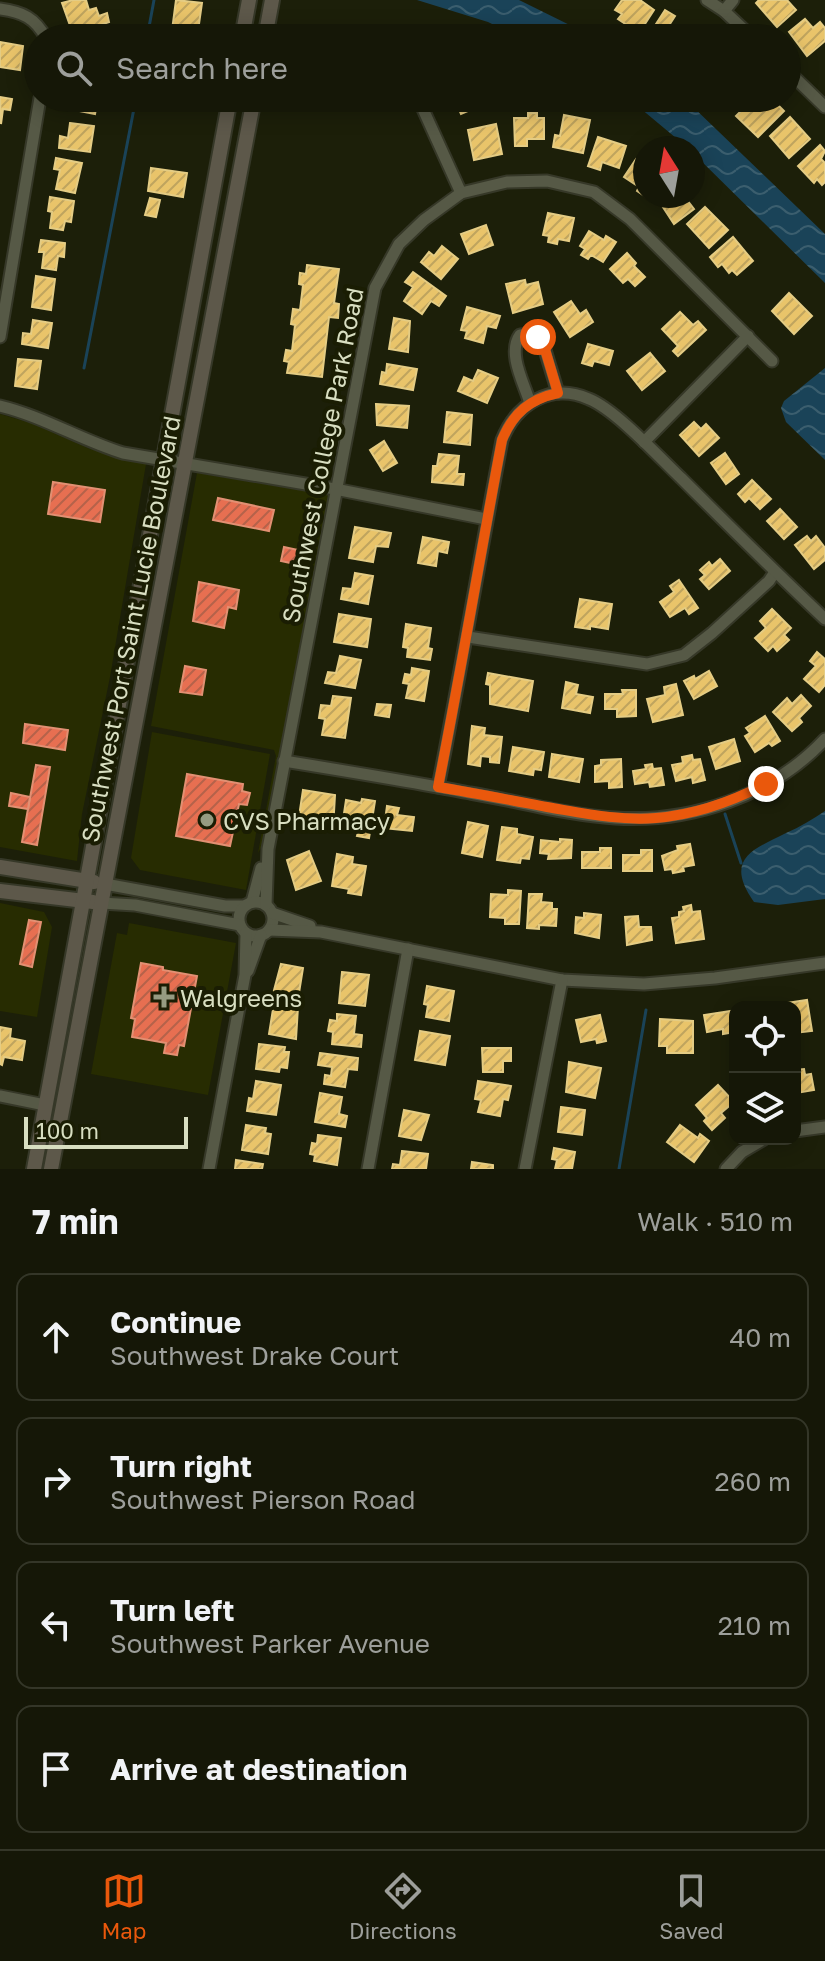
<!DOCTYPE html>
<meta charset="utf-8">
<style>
:root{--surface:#151707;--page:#222415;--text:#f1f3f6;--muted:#9d9f9b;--line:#343628;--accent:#ea580c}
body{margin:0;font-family:"Golos Text",sans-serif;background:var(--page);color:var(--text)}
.controls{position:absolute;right:24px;bottom:24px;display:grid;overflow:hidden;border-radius:16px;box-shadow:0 4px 20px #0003}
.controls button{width:72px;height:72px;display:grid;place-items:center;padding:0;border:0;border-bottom:2px solid var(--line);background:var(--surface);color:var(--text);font:40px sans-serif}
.compass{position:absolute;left:633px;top:136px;width:72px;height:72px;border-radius:50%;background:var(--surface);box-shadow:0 4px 20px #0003;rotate:349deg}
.scale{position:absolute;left:24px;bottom:20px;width:164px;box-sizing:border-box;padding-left:8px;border:4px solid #d8dec1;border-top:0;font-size:22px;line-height:28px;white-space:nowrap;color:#d8dec1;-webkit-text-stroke:6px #1a1d03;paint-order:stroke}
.stop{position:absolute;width:24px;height:24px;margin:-18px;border:6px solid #ea580c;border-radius:50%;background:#fff}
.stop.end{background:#ea580c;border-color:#fff;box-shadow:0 2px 8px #0008}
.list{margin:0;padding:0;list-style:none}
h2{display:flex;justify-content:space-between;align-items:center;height:104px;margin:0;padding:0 32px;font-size:34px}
h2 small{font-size:26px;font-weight:400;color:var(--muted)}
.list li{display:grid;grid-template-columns:52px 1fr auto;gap:24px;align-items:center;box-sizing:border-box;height:128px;margin:0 16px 16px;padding:0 16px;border:2px solid var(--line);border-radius:16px}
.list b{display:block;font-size:30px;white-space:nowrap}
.list p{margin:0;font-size:26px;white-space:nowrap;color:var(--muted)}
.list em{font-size:26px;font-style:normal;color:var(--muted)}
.icon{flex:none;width:44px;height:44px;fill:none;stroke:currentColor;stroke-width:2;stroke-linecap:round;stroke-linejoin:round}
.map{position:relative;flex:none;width:825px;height:1169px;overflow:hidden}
.search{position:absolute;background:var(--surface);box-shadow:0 4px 20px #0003;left:24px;right:24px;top:24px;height:88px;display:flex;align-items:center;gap:20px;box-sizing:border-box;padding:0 28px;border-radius:44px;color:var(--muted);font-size:30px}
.sheet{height:680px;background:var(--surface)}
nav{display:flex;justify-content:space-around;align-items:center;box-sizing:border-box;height:112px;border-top:2px solid var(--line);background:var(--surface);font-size:22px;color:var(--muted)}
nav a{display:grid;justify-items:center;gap:4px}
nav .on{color:var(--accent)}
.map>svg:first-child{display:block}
.built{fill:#272c01}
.water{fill:url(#water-waves)}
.homes{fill:url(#homes-hatch);stroke:#e4cc84;stroke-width:2}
.shops{fill:url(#shops-hatch);stroke:#e29073;stroke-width:2}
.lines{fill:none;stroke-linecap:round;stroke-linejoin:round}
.stream{stroke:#1a4358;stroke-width:3}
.minor-casing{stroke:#363828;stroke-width:15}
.major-casing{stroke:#363828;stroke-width:18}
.minor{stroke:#565946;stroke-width:11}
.major{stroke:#5d584a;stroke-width:14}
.route{stroke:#ea580c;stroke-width:10}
.poi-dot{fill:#969b81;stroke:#1a1d03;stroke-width:3}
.labels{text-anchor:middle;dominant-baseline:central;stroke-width:8;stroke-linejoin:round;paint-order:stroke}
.street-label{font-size:24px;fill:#d8dec1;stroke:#1a1d03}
.poi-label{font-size:24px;fill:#d8dec1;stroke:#1a1d03;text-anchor:start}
</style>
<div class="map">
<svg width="825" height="1169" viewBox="0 0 825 1169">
<defs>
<pattern id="water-waves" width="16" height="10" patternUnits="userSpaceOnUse" patternTransform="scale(2)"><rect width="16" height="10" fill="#1a4358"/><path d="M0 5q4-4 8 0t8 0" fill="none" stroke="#3b5e6e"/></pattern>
<pattern id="homes-hatch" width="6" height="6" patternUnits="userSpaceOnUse" patternTransform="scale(2)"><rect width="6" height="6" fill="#e9c46a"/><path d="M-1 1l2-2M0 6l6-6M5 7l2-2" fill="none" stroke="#bfa45e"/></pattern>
<pattern id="shops-hatch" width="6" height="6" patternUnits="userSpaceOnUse" patternTransform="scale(2)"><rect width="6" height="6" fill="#e76f51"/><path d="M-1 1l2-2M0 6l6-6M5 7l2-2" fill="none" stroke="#b5624a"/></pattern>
</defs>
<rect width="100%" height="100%" fill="#1c1f09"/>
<!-- built -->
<g class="built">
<path d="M0,414L31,423L90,449L146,464L110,677L82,814L77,861L0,847Z"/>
<path d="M197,473L329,495L263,844L258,853L276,756L274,750L151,726Z"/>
<path d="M152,732L270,754L246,890L140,870L131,858Z"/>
<path d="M0,903L44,912L52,927L37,1017L0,1011Z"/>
<path d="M129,923L236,943L208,1095L91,1074L117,933L127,935Z"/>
</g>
<!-- water -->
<g class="water">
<path d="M417,0H519L596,38H521L488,22Z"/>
<path d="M628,98H681L691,105L825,234V283L693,153V148H688Z"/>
<path d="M825,368V460L786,422L781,408L784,401Z"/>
<path d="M825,811V899L778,905L754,902C724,859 752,850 786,833C800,827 813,819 825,811Z"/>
</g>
<!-- homes -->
<g class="homes">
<path d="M73,0H86L89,10L96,8L99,16L107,13L109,22L73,34L62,3Z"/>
<path d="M176,0L202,3L197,38H171Z"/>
<path d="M622,0H640L654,10L639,33L618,19L622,14L615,10Z"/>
<path d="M759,0H787L796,10L777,27L756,3Z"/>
<path d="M665,10L675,16L668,27L683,37L647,38Z"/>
<path d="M805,19L813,28L820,22L825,28V41L807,56L789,32Z"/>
<path d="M398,30L401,38H378V37Z"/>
<path d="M0,42L23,46L20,70L0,67Z"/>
<path d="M0,97L12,99L10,110L3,109L1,124Z"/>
<path d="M71,98H98L95,114L69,109Z"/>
<path d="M454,98H471L475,108L461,114Z"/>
<path d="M754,98H759L767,106L773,100L784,111L758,137L736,116Z"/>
<path d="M528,113H537V118H544V139H527V146H515L514,118H528Z"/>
<path d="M564,115L590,120L583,153L553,147L555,135L560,136Z"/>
<path d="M790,117L810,139L789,158L770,136Z"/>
<path d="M70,123L94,126L90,152L59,148L60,136L68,138Z"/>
<path d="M496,124L502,154L474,160L468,130Z"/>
<path d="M598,137L626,146L619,168L602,162L600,170L588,166Z"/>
<path d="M820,145L825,151L821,159L825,163V182L822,185L817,179L814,183L798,166Z"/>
<path d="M56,158L82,163L75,193L56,189L60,170L54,169Z"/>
<path d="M636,159L645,164L646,197L637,191L639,187L624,177Z"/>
<path d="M151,168L187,173L183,197L148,191Z"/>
<path d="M660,196H684L694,209L674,224L657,198Z"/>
<path d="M50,197L74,201L71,222L65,221L63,230L50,228L52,212L48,211Z"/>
<path d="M150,198L160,200L156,217L145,215Z"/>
<path d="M705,207L728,230L709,248L687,224Z"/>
<path d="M548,213L574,218L569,241L558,239L557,244L548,242L549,236L543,235Z"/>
<path d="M486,225L493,245L469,254L461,234Z"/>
<path d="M589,231L604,240L606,236L616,242L603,262L591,255L588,259L581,255L585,249L580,246Z"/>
<path d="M733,237L753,261L737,275L732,270L729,273L722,264L718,267L710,257Z"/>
<path d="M41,240L65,243L64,257L58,256L56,270L42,268L44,252H39Z"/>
<path d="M442,246L458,259L441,279L421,262L429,252L434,256Z"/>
<path d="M627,253L636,263L634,266L645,277L635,286L628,279L623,283L610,269Z"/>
<path d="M307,265L339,269L334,303L339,304L338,318L329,317L322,377L287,373L289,362L284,361L286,350L292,351L295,325L291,324L293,309L300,310L303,285L299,284L300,273L306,274Z"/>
<path d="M413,272L446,296L439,306L431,301L422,314L404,301L413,287L405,282Z"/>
<path d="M36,276L55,279L51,310L32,307Z"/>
<path d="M525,280L526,285L538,282L543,304L513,313L506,284Z"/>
<path d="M789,293L812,316L794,334L772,311Z"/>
<path d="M571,301L580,314L586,310L593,322L570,337L554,312Z"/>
<path d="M467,307L500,316L496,328L487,326L483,343L465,338L467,331L461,330Z"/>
<path d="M680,312L693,325L698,321L706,330L678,356L673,351L678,346L662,329Z"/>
<path d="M394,318L410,321L408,352L389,349Z"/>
<path d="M33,320L52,323L48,348L22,344L23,333L31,334Z"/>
<path d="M588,344L613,351L609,365L594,361L592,366L582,363Z"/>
<path d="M650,353L665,371L642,390L627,371Z"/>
<path d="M18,359L41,361L37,389L15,386Z"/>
<path d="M387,364L417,369L413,390L380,384L382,372L386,373Z"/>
<path d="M478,370L498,378L487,403L458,391L464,377L473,381Z"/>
<path d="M376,404L409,406L407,428L377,425Z"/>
<path d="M447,412L472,415L470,445L444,442Z"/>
<path d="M694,422L701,429L706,424L719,438L699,456L680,435Z"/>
<path d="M384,441L397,463L383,471L370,450Z"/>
<path d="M725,453L739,474L726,484L711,463Z"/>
<path d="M439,454L459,456L457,474H464L463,485L432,482L433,466H437Z"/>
<path d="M752,480L771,499L760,509L749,498L745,502L738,494Z"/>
<path d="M780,509L797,527L784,539L767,521Z"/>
<path d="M355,527L391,533L388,547L376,546L373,562L349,558Z"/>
<path d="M807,536L811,541L816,536L825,548V560L814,569L795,545Z"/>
<path d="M423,537L449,542L447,553L438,551L436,566L418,563Z"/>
<path d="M720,559L730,571L709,589L700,579L705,575L700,570L709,562L712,566Z"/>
<path d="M355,573L373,576L368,604L341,599L343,588L352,589Z"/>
<path d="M679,580L698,608L689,614L685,608L670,617L660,602L674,592L670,586Z"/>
<path d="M580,599L612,604L608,629L590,626V629L575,627Z"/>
<path d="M772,609L791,628L784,635L789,640L777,651L773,646L768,651L755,638L766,628L760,621Z"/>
<path d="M339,614L371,619L367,647L334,642Z"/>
<path d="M406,624L431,628L428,648L432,649L430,660L407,657L408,648L403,647Z"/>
<path d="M817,652L825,659V685L819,692L804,679L816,666L810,661Z"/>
<path d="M340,656L361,660L355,688L325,683L328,672L336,673Z"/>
<path d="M412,668L429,671L424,701L406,698L409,684L403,683L405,674L411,675Z"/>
<path d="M709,671L717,686L694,699L684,681L694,676L695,679Z"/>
<path d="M488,673L533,681L528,711L490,704V685L486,684Z"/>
<path d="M566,682L578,685L576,694L593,697L590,713L562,708Z"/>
<path d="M676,684L683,715L653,722L647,699L665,695L664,687Z"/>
<path d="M622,690H636V716L617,717V709H605V694H623Z"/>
<path d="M801,695L811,706L799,718L802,722L792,731L773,712L787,698L792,704Z"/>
<path d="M333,696L351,698L345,738L322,735L325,719L319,718L321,705L331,706Z"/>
<path d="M377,704L391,705L389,717L375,715Z"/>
<path d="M765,716L780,741L772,746L769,743L755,752L745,736L750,733L746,728Z"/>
<path d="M472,726L485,728L484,735L502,737L499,763L490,762V757L481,756L480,766L468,764Z"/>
<path d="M734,739L740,761L716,769L709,747Z"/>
<path d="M513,747L544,752L541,770L534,769L533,775L509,771Z"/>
<path d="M552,754L583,759L579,782L549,777Z"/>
<path d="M692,755L693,760L700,759L705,780L693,783L692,777L676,781L672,765L683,763L682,757Z"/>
<path d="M621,759L622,787L609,788V781L595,782V766L601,765V760Z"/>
<path d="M652,764L653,769L661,768L664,785L650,787L649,782L635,784L633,771L646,769L645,765Z"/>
<path d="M303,790L335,795L333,829L325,828V823L309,821V825L298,823Z"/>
<path d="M362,799L375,801L369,838L357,836L359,829L342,827L346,800L361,803Z"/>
<path d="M387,806L399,808L397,815L414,817L412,831L384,828Z"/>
<path d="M468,822L488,826L482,857L462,853Z"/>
<path d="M502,827L517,829V834L533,837L529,859L521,858L520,863L497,860Z"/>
<path d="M560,839L572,840L571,858L548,859L549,854L540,853L541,840L560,842Z"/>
<path d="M690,844L694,865L683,867L684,871L673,873L672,869L665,870L662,856L678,850L677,846Z"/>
<path d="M600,848H611V868H582V852H600Z"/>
<path d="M641,850H652V871H623V855H641Z"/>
<path d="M309,851L321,881L296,890L287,860Z"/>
<path d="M337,854L353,857L352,864L366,866L361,895L348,893L349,889L332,886Z"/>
<path d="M508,890L521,891L519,924H505V918L490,917L491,894L508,895Z"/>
<path d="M529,894H542L541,902L552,903V909H557L556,926L539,925V929L527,928Z"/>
<path d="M691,905L692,912L700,911L704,939L676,943L672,918L679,917V912L684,911L683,907Z"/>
<path d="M584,913L601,915L599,938L575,933L576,917L584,918Z"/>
<path d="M638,916L639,927H651L652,940L627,945L625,917Z"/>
<path d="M281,964L303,968L298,999L273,994Z"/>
<path d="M342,972L369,975L365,1006L339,1003Z"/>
<path d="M427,986L454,991L449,1021L426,1017L428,1005L424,1004Z"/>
<path d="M807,1000L812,1031L795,1033V1007H786V1003Z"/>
<path d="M274,1003L298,1007L296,1039L269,1034Z"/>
<path d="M731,1011L735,1032L723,1034V1029L707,1032L704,1015Z"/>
<path d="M337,1014L356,1016L354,1034L362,1035L361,1047L332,1044L333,1032L328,1031L330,1020L337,1021Z"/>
<path d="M600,1015L606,1041L597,1043L596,1039L581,1042L576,1020Z"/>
<path d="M660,1019L693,1021V1053H667V1046H659Z"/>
<path d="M0,1027L11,1029L10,1038L25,1041L22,1060L4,1057L2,1065L0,1064Z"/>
<path d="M420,1031L450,1036L445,1065L415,1060Z"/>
<path d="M259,1044L285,1047L284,1052H289L287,1068L280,1067L279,1072L256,1069Z"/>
<path d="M482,1048H511V1061H503V1072H483Z"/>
<path d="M320,1053L358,1058L357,1070L348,1069L345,1087L324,1084L325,1075L331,1076L332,1067L318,1065Z"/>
<path d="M569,1062L601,1068L595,1098L566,1092Z"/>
<path d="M804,1069L805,1075L811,1074L814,1090L796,1093L795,1098V1070Z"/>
<path d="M256,1081L281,1085L276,1115L247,1111L249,1098L253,1099Z"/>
<path d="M478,1081L511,1086L508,1100L503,1099L500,1116L478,1112L481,1100L475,1099Z"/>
<path d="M718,1085L734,1102L721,1113L725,1118L712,1130L704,1121L707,1118L696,1105Z"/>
<path d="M320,1093L342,1097L339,1114L347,1116L345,1127L315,1122Z"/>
<path d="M561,1107L585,1110L582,1135L558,1132Z"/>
<path d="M404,1110L429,1115L421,1140L399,1136Z"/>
<path d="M246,1125L266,1128L265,1133L271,1134L268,1154L242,1150Z"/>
<path d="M680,1125L698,1138L700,1134L709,1141L694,1162L667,1142Z"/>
<path d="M318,1135L341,1138L337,1165L314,1161L315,1155L310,1154L312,1143L317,1144Z"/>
<path d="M554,1148L575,1152L572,1169H555L557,1160L552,1159Z"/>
<path d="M402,1151L428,1154L426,1169H392L393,1164L400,1165Z"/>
<path d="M236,1160L263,1164L262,1169H235Z"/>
<path d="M472,1162L493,1165V1169H471Z"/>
</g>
<!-- shops -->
<g class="shops">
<path d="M53,482L105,490L100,522L48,514Z"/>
<path d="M218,498L274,510L269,531L213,520Z"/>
<path d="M284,547L298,550L295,564L281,561Z"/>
<path d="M199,582L239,590L236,609L228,607L224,628L193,621Z"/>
<path d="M185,666L206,670L202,695L180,692Z"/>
<path d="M25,724L68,730L65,750L23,743Z"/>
<path d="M36,765L50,767L37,845L22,842Z"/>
<path d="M187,774L243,784L242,791L250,793L247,805L239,804L230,846L176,836Z"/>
<path d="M11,793L30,797L28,809L9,806Z"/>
<path d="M29,920L41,922L32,967L20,964Z"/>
<path d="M141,963L163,967V970L197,976L184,1046L179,1045L177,1055L164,1053L166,1043L132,1037L135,1019L131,1018Z"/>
</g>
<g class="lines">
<!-- stream -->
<g class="stream">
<path d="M147,38L154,0"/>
<path d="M84,368L136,98"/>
<path d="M725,814L741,863"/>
<path d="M619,1169L646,1010"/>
</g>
<!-- minor casing -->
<g class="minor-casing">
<g id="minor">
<path d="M707,0L724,11L753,38"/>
<path d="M0,9C23,12 35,18 46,38"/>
<path d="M724,11L733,0"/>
<path d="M787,70L825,107"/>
<path d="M418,98L461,193"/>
<path d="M0,337L40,98"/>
<path d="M530,403C524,383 507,353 520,335L534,334L542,340L558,393"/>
<path d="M0,406C42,416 81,440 123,453L335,489L486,519"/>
<path d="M644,442L748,336"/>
<path d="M468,637L647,664L684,655L712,633L769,581L775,572"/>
<path d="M284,761C346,771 408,781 470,793C518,801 567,815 615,818C691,823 772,796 825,739"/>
<path d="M438,787C461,671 480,556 502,440C516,404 551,382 589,399C616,410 659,457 681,478C729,526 776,573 825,619"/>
<path d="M105,884L225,906H244"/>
<path d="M252,902L261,868"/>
<circle cx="256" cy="919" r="17"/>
<path d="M101,903L135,905L240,925"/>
<path d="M266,905L268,849L375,288L399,244L424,220L461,193L507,182L547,181L594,192L630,219L772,361"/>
<path d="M272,913L310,926"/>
<path d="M269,930L321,932L562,980L644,984L715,978L825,963"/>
<path d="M248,971L261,935"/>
<path d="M0,1096L45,1105"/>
<path d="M795,1131L825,1127"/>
<path d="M209,1169L245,975L246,933"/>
<path d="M368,1169L408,949"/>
<path d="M525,1169L562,980"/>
<path d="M726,1169L742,1152L764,1139"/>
</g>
</g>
<!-- major casing -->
<g class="major-casing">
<g id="major">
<path d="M242,38L249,0"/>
<path d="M265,38L272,0"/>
<path d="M0,867L94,882"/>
<path d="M0,891L93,902"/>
<path d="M34,1169L230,98"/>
<path d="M51,1169L254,98"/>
</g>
</g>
<!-- minor -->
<use href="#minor" class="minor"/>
<!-- major -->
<use href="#major" class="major"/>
</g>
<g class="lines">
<!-- route -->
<path class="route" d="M538,337L544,346L558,393C530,399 513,413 502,440C480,556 461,671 438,787C474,793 510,800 547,807C583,813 619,821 656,818C695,815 731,802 766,784"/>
</g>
<!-- markers -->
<g class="poi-dot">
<circle cx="207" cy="820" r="8"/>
<path d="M160 985h8v8h8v8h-8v8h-8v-8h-8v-8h8z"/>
</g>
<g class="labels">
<!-- street labels -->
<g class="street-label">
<text transform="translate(322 455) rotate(-79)">Southwest College Park Road</text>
<text transform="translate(130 629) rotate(-79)">Southwest Port Saint Lucie Boulevard</text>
</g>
<!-- poi labels -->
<g class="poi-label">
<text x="223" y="820">CVS Pharmacy</text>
<text x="180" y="997">Walgreens</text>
</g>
</g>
</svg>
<div class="controls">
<button><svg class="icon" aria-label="locate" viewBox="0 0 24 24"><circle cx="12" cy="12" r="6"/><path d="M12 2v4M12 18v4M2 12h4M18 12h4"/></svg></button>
<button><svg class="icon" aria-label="layers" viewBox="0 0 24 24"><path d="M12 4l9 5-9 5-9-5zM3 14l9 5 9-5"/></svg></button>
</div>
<svg class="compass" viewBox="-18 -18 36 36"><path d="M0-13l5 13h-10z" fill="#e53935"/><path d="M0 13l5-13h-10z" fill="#9d9f9b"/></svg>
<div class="scale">100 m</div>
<div class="stop" style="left:538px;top:337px"></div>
<div class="stop end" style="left:766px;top:784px"></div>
<div class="search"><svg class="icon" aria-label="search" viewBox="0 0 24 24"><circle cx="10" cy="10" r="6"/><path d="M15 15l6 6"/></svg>Search here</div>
</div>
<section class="sheet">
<h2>7 min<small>Walk · 510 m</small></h2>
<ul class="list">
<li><svg class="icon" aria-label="ahead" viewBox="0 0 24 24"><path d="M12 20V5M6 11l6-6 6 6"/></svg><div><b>Continue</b><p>Southwest Drake Court</p></div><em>40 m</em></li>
<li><svg class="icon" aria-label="right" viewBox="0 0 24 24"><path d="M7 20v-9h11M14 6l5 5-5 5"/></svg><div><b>Turn right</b><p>Southwest Pierson Road</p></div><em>260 m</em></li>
<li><svg class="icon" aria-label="left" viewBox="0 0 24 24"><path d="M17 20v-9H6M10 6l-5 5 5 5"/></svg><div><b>Turn left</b><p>Southwest Parker Avenue</p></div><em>210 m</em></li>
<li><svg class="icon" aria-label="arrive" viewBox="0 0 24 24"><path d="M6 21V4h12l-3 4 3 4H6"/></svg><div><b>Arrive at destination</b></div></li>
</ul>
</section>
<nav>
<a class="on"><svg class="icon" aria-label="map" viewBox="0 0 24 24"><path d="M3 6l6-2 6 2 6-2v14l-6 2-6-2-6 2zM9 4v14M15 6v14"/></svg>Map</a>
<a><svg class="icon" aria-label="directions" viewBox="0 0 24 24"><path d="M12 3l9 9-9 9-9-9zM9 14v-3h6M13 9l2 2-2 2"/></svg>Directions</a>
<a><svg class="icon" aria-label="saved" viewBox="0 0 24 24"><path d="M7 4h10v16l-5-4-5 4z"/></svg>Saved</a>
</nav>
